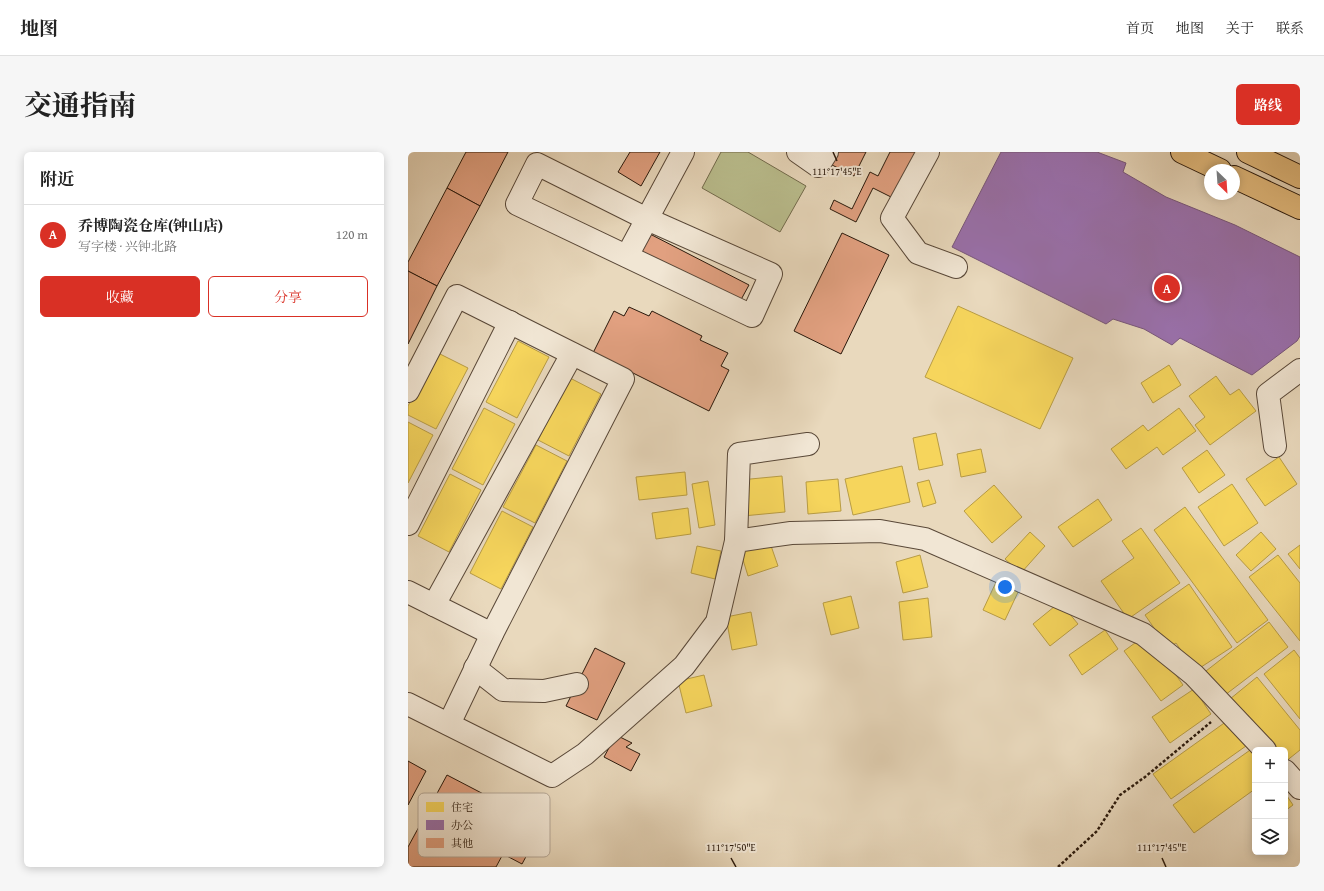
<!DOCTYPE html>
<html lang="zh">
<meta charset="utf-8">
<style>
:root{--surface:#fff;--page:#f6f6f6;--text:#222;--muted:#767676;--line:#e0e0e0;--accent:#d93025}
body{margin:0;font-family:"Gentium Book Plus","Noto Serif SC",serif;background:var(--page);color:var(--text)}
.controls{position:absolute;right:12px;bottom:12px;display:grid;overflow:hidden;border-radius:6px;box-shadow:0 2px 10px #0003}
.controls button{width:36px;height:36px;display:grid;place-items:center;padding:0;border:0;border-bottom:1px solid var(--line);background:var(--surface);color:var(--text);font:20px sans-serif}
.compass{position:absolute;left:796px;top:12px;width:36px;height:36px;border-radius:50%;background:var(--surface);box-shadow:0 2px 10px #0003;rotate:155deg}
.you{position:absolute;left:597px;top:435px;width:14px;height:14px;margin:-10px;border:3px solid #fff;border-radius:50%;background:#1a73e8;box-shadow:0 0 0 6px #1a73e833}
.badge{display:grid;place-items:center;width:26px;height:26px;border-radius:50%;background:var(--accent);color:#fff;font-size:13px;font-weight:700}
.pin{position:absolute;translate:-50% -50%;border:2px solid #fff;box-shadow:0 1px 4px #0006}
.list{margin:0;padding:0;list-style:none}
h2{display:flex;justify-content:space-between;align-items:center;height:52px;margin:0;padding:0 16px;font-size:17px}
h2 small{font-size:13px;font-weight:400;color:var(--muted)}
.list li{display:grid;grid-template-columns:26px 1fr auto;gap:12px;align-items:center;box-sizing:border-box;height:60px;padding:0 16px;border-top:1px solid var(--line)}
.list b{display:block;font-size:15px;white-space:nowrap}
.list p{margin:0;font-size:13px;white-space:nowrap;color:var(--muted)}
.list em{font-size:13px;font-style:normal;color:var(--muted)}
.actions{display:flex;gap:8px;padding:12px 16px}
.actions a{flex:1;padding:9px 0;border:1px solid var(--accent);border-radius:6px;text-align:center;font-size:14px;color:var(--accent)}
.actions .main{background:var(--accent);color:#fff}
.icon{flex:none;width:22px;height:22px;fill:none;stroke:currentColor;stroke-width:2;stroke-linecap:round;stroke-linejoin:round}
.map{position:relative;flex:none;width:892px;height:715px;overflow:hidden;border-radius:6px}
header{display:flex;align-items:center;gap:24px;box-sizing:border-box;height:56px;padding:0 20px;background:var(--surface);border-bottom:1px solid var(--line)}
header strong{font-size:19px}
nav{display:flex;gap:22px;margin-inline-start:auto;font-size:14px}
.intro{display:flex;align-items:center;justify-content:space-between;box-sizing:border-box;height:96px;padding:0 24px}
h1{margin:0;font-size:28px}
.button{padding:10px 18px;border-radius:6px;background:var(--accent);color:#fff;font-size:14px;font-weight:700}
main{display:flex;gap:24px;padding:0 24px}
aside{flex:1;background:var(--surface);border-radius:6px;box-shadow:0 2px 10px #0003}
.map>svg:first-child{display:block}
.green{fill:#babe8e;stroke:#726b4c}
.homes{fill:#f6d55c;stroke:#b89c44}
.offices{fill:#9970ab;stroke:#77567b}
.building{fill:#e1a080;stroke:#29180b}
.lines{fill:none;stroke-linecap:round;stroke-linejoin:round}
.minor-casing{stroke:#594838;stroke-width:24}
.major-casing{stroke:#29180b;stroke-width:24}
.path{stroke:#29180b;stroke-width:2.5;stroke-dasharray:3 2;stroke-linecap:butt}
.minor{stroke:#f1e6d4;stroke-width:22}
.major{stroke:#e4bc7e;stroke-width:22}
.ticks{fill:none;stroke:#29180b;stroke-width:1.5}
.key{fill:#f1e6d4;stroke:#b5a898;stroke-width:1}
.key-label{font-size:11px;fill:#29180b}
.ticks-label{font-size:10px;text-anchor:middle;fill:#29180b;stroke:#f1e6d4;stroke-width:4;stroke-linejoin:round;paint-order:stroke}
</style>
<header>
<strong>地图</strong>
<nav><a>首页</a><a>地图</a><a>关于</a><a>联系</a></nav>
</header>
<div class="intro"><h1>交通指南</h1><a class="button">路线</a></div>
<main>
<aside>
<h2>附近<small></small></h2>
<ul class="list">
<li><span class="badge">A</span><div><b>乔博陶瓷仓库(钟山店)</b><p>写字楼 · 兴钟北路</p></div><em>120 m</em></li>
</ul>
<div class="actions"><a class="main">收藏</a><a>分享</a></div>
</aside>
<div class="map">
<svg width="892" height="715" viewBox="0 0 892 715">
<rect width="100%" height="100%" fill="#e9d9bd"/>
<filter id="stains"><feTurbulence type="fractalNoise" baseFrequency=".005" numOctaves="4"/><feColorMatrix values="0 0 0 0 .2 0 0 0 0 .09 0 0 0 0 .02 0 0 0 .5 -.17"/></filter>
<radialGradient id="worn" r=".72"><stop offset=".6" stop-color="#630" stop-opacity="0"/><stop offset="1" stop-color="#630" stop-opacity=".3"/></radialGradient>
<!-- green -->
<path class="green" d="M313,0H340L398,34L372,80L294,36Z"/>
<!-- homes -->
<g class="homes">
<path d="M550,154L665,206L632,277L517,225Z"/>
<path d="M110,189L141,205L109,266L78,250Z"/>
<path d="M28,200L60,216L28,277L0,263V254Z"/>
<path d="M761,213L773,233L745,251L733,231Z"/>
<path d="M808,224L822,243L831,237L848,259L802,293L787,273L797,265L781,244Z"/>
<path d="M162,226L193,242L161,304L130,288Z"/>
<path d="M76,256L107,272L75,333L44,317Z"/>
<path d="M771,256L788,279L755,303L749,295L718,317L703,297L735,273L740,279Z"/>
<path d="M0,270L25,283L0,331Z"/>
<path d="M528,281L535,313L511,318L505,286Z"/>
<path d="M128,293L159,309L127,371L95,355Z"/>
<path d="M573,297L578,320L553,325L549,302Z"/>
<path d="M799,298L817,323L791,341L774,316Z"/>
<path d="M871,305L889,332L857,354L838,327Z"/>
<path d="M494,314L502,350L445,363L437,327Z"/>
<path d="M277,320L279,343L231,348L228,325Z"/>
<path d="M42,322L73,338L41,400L10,384Z"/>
<path d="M374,324L377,360L335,364L332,328Z"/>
<path d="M430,327L433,359L400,362L398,330Z"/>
<path d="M521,328L528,351L515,355L509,331Z"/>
<path d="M300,329L307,373L291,376L284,332Z"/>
<path d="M824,332L850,371L816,394L790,355Z"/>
<path d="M586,333L614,365L584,391L556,359Z"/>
<path d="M690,347L704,368L665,395L650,375Z"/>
<path d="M777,355L860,468L829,491L746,378Z"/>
<path d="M280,356L283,382L248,387L244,361Z"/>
<path d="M94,359L125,375L93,437L62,421Z"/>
<path d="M733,376L772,431L720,467L693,429L726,406L714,389Z"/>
<path d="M622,380L637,394L613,421L597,407Z"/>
<path d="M853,380L868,397L843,419L828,403Z"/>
<path d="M361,388L370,414L340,424L332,398Z"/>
<path d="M892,393V417L880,402Z"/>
<path d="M289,394L313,399L307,427L283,421Z"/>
<path d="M512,403L520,435L495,441L488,410Z"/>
<path d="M870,403L892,431V489L841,425Z"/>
<path d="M589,428L611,438L597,468L575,458Z"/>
<path d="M781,432L824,495L787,519L768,491L760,496L737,463Z"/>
<path d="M443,444L451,476L423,483L415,451Z"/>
<path d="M520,446L524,485L495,488L491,450Z"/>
<path d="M652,450L670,472L642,494L625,472Z"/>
<path d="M343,460L349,493L324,498L318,465Z"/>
<path d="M861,470L880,495L817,543L798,519Z"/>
<path d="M697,478L710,497L674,523L661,503Z"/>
<path d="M731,488L741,501L763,516L775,533L753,549L716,499Z"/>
<path d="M886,498L892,506V567L856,522Z"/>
<path d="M296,523L304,554L278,561L270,529Z"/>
<path d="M849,525L892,578V598L877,610V598H863L822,547Z"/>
<path d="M786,537L803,562L762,591L744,565Z"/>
<path d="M819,569L838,594L763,647L745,622Z"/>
<path d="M845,596L847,599V637L786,681L765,653Z"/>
<path d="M877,641L885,653L877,659Z"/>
</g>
<!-- offices -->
<path class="offices" d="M593,0H689L718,11L715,20L758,45L827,73L892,105V184L889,189L844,223L772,186L764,193L736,177L705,167L698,172L544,95Z"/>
<!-- building -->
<g class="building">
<path d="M58,0H100L72,54L39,36Z"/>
<path d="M222,0H252L233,34L210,20Z"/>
<path d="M426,0H458L446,24L420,11Z"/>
<path d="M482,0H513L489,48L465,36L448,70L422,57L426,48L444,57L462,20L470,24Z"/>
<path d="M39,36L72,54L29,134L0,119V110Z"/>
<path d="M434,81L481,103L433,202L386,179Z"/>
<path d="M242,82L341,133L329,155L230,105Z"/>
<path d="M0,119L29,134L0,192Z"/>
<path d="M221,155L241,164L244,159L294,184L292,188L320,201L313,214L321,218L301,259L185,201L206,159L216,164Z"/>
<path d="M187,496L217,511L189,568L158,554Z"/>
<path d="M208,583L224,591L218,595L232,602L223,619L196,605Z"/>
<path d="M0,609L18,619L0,653Z"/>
<path d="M39,623L135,673L114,712L95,702L88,715H0V695Z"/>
</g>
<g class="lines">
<!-- minor casing -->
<g class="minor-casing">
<g id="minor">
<path d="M390,0L410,14L419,0"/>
<path d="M520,0L484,66L510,101L548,115"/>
<path d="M129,12L239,67L363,122L344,164L109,52Z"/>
<path d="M219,104L275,0"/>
<path d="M0,239L49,144L215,227L84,482L41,572"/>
<path d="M867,294L860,242L892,218"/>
<path d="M0,372L102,170"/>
<path d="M328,389L331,302L400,292"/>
<path d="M0,440L84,482"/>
<path d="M26,453L164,202"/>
<path d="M67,516L95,538L136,539L169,532"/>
<path d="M0,552L144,624L177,602L276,514L309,470L328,389L383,381L472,379L517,387L735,482L786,523L857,598"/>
<path d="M877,619L892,636"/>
</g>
</g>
<!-- major casing -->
<g class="major-casing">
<g id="major">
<path d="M774,0L812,18"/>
<path d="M840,0L892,25"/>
<path d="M826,25L892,56"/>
</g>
</g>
<!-- path -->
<path class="path" d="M650,715L689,679L712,643L737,625L803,570"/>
<!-- minor -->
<use href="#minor" class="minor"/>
<!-- major -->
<use href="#major" class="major"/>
</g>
<!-- ticks -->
<path class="ticks" d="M425,0L429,9M323,706L328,715M754,706L758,715"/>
<!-- legend -->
<rect x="10" y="641" width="132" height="64" rx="6" class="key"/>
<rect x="18" y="650" width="18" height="10" fill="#f6d55c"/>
<rect x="18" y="668" width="18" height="10" fill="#9970ab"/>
<rect x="18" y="686" width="18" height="10" fill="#e1a080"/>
<g class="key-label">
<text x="43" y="659">住宅</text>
<text x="43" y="677">办公</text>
<text x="43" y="695">其他</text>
</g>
<g class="ticks-label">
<text x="429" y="23">111°17'45"E</text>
<text x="323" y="699">111°17'50"E</text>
<text x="754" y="699">111°17'45"E</text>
</g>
<rect width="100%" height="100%" filter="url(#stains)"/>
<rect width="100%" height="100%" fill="url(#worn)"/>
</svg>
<div class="controls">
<button>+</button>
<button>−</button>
<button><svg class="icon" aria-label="layers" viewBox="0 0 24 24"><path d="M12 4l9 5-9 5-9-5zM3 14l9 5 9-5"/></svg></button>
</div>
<svg class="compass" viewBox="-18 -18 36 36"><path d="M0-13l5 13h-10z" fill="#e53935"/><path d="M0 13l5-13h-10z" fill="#767676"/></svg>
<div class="you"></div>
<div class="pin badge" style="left:759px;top:136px">A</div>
</div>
</main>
